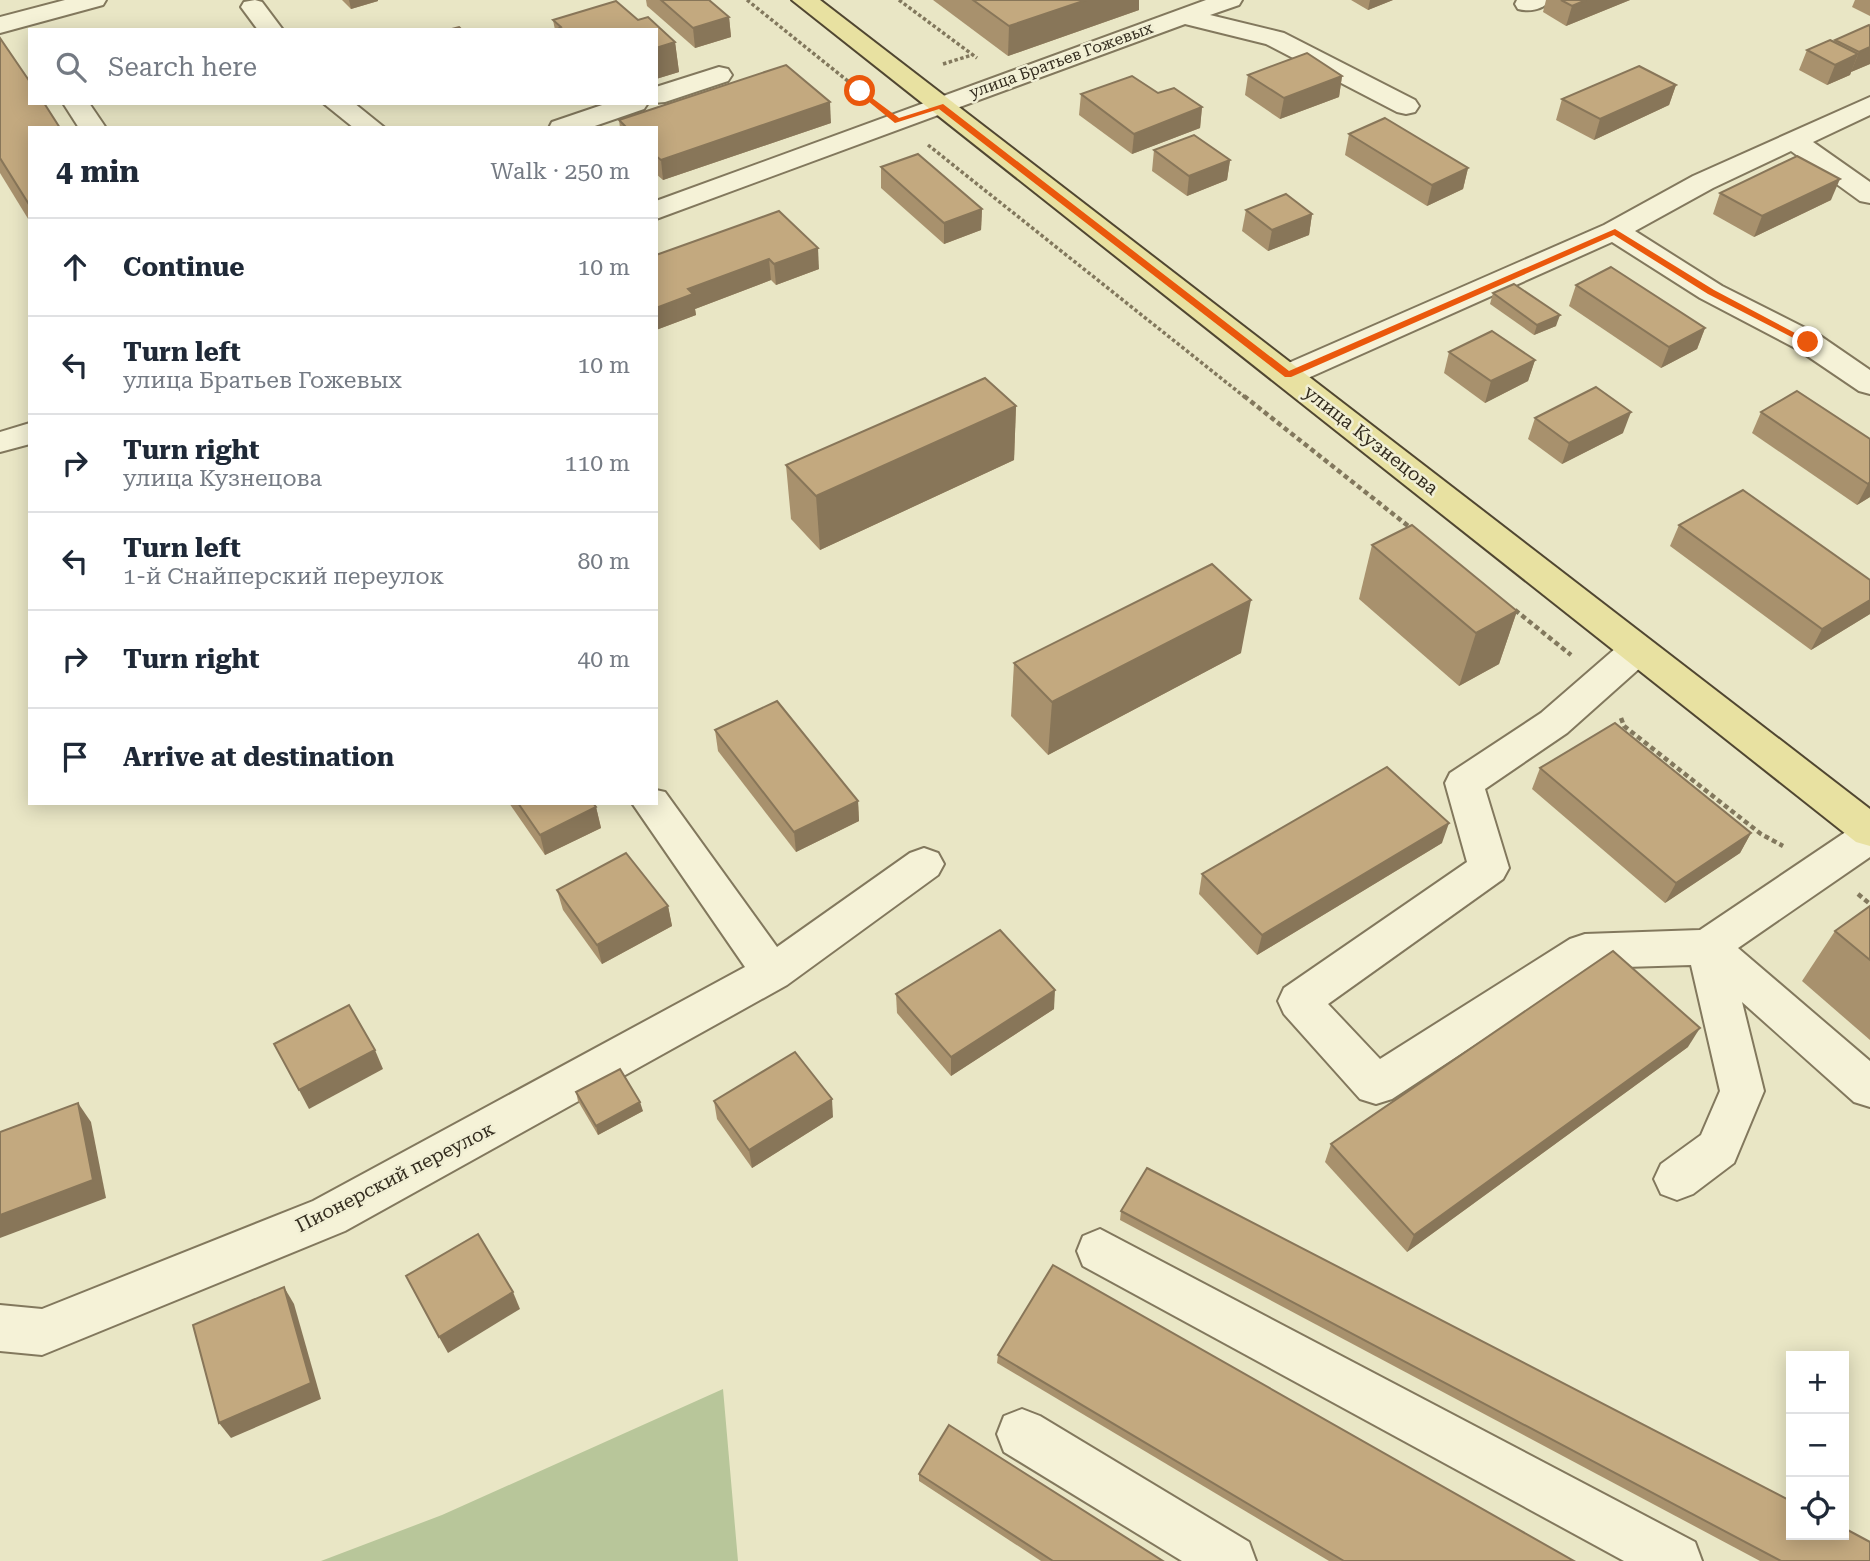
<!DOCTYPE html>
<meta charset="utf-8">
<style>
:root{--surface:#fff;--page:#f2f2f3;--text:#1f2937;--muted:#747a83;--line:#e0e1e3}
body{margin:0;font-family:"Roboto Serif",serif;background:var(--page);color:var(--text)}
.controls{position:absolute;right:21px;bottom:21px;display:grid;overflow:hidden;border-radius:0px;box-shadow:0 4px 18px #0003}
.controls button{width:63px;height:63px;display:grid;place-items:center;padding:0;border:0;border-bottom:2px solid var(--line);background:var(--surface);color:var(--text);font:35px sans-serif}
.stop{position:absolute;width:21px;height:21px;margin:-16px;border:5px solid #ea580c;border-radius:50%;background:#fff}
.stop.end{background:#ea580c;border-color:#fff;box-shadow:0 2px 7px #0008}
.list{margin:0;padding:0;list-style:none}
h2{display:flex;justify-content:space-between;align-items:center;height:91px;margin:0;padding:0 28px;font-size:30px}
h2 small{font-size:23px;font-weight:400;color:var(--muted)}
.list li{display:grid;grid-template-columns:46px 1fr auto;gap:21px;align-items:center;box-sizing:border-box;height:98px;padding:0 28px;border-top:2px solid var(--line)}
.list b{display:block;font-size:26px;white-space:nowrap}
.list p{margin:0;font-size:23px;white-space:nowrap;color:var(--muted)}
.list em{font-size:23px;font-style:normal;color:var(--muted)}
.icon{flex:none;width:38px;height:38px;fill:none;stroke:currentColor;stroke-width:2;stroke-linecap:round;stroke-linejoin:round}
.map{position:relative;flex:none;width:1870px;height:1561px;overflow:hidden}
.search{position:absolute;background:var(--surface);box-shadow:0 4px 18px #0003;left:28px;top:28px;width:630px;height:77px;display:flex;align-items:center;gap:18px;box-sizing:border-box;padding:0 24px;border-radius:0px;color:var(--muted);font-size:26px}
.panel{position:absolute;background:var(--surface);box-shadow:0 4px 18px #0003;left:28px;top:126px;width:630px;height:679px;border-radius:0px}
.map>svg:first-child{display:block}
.green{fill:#b8c69a}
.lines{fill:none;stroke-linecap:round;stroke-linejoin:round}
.minor-casing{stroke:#82785d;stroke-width:4}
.major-casing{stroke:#504631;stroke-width:4}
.path-far1{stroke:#82785d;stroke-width:3.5;stroke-dasharray:3.5 2.5;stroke-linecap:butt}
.path{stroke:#82785d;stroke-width:4.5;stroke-dasharray:5 3.5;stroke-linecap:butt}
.minor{fill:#f5f2d7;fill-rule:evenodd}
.major{fill:#e8e1a1;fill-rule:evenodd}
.wall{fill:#a8916d}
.shaded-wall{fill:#887659}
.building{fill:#c3a97f;stroke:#887659;stroke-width:2}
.route{fill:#ea580c}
.labels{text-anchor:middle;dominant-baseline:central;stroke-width:5;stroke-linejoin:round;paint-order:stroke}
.far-street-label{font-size:16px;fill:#342d1f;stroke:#f1efd4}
.street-label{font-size:19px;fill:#342d1f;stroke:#f1efd4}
</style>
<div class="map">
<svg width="1870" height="1561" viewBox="0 0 1870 1561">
<rect width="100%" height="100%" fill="#e9e6c5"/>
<!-- green -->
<path class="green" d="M723,1389L738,1561H321L442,1515Z"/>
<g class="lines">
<!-- minor casing -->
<g class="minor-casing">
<g id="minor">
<path d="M65,0H106L103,5L0,33V17Z"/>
<path d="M255,0L262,2L283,30H258L241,7L244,2Z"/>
<path d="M1206,0H1242L1239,5L1210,15L1284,33L1415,100L1419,106L1415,112L1406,114L1397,112L1266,44L1185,24L656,219V201Z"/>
<path d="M1517,0H1550C1543,10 1529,12 1518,9L1515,4Z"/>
<path d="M719,67L728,69L732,75L728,81L665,102L653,103H656V87Z"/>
<path d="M1870,97V115L1813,142L1870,182V203L1860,201L1791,151L1713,188L1635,231L1722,286L1819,335L1870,370V394L1859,391L1797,349L1700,298L1612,242L1299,382L1288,385L1277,382L1272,375L1277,368L1604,225L1693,176Z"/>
<path d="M63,103H89L106,128H79Z"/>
<path d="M323,103H354L385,128H354Z"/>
<path d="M608,103H648L644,109L589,128H549L552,122Z"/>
<path d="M30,423V444L0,452V432Z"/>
<path d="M1637,637L1650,641L1655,650L1650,659L1567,733L1485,789L1509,868L1503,879L1328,1004L1380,1059L1570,939L1585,934L1700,930L1856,825L1870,820V857L1738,948L1870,1061V1107L1854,1102L1742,1002L1764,1091L1734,1163L1693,1194L1677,1200L1661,1194L1654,1179L1661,1164L1701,1135L1720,1091L1691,965L1592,968L1392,1099L1376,1104L1360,1099L1284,1014L1278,1001L1284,988L1467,862L1445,783L1450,773L1541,713L1624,641Z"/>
<path d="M656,790L665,792L777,947L910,853L924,848L938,853L944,864L938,875L787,985L345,1231L42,1355L0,1351V1305L42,1309L313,1201L745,967L632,803H656Z"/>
<path d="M1100,1229L1695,1542L1702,1561H1624L1083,1266L1077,1251L1083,1236Z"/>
<path d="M1022,1409L1040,1416L1249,1542L1256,1561H1182L1004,1452L997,1434L1004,1416Z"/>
</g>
</g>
<!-- major casing -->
<g class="major-casing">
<path id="major" d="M792,0H820L1870,809V846L1856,842Z"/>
</g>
<!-- path-far1 -->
<g class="path-far1">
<path d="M747,0L869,98"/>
<path d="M899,0L977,58"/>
<path d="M943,64L972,55"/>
<path d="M928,145L1246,398"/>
</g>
<!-- path -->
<g class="path">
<path d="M1244,396L1412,529"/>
<path d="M1515,610L1571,655"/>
<path d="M1621,718L1624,726L1761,834L1783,846"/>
<path d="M1858,894L1870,904"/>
</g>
<!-- minor -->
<use href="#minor" class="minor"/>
<!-- major -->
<use href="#major" class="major"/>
</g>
<!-- wall -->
<g class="wall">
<path d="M342,0H378V1L351,9Z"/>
<path d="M646,0H709L729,17L731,37L695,48L647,6Z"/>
<path d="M933,0H1139V10L1008,56Z"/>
<path d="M1351,0H1393L1368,10Z"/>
<path d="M1546,0H1630L1566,26L1543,12Z"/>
<path d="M1855,0H1870V16L1852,7Z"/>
<path d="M616,1L638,20L648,17L675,42L679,72L656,79V30H555L553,20Z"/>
<path d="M1869,25L1870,64L1851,72L1850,75L1827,85L1799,70L1807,50L1834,42L1835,40Z"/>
<path d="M0,38L30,128V222L0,173Z"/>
<path d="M1248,75L1342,76L1339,97L1280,119L1245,95Z"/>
<path d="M1676,85L1669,105L1594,140L1556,120L1562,99Z"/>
<path d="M1158,93L1202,107L1200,128L1132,154L1079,115L1081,94Z"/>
<path d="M619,120L831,123L663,180L656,174V128H620Z"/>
<path d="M1349,134L1468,168L1463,189L1427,206L1345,155Z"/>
<path d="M1154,150L1230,160L1227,180L1187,196L1152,171Z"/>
<path d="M881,167L982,209L981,230L944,244L881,188Z"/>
<path d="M1720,193L1831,200L1754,237L1713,214Z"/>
<path d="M1246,210L1312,214L1309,235L1268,251L1242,231Z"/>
<path d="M779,211L819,269L776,285L771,280L695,309L696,315L656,330Z"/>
<path d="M1576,285L1705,328L1697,349L1661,368L1569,306Z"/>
<path d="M1493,293L1556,326L1534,335L1490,304Z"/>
<path d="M1449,352L1535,360L1528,381L1485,403L1444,373Z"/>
<path d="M1016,406L1014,460L820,550L791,519L786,465Z"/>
<path d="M1761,412L1870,439V497L1857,505L1752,433Z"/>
<path d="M1535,418L1623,433L1562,464L1528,439Z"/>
<path d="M1679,525L1870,580V614L1811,650L1670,546Z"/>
<path d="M1372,545L1517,611L1499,664L1459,686L1359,599Z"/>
<path d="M1241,653L1048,755L1011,716L1014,663Z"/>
<path d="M715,730L858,801L859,821L796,852L718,751Z"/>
<path d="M1540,768L1751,833L1740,853L1665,903L1532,789Z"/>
<path d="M509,803H593L596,807L601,828L545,855Z"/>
<path d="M1442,843L1257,955L1199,894L1202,874Z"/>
<path d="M557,890L668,906L672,926L602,964L563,910Z"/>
<path d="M1870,906V1040L1802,981L1835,931Z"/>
<path d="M896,994L1054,1009L951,1076L897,1013Z"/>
<path d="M1688,1047L1407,1252L1325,1162L1331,1144Z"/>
<path d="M576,1092L643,1111L598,1135L578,1101Z"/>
<path d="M714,1101L833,1117L752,1168L717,1119Z"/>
<path d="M1121,1211L1870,1561H1760L1120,1220Z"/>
<path d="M998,1355L1574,1561H1329L997,1363Z"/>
<path d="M919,1474L1163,1561H1041L919,1481Z"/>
</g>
<!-- shaded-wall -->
<g class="shaded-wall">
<path d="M349,0H378V1L351,9Z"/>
<path d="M1086,0H1139V10L1008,56L1009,26Z"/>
<path d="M1370,0H1393L1368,10Z"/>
<path d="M1586,0H1630L1566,26L1572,6Z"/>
<path d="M729,17L731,37L695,48L693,28Z"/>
<path d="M675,42L679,72L656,79V48Z"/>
<path d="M1870,47V64L1851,72L1859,52Z"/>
<path d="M1858,54L1850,75L1827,85L1835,65Z"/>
<path d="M1342,76L1339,97L1280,119L1284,98Z"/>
<path d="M1676,85L1669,105L1594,140L1600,119Z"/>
<path d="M830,102L831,123L663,180L661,160Z"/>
<path d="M1202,107L1200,128L1132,154L1134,134Z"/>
<path d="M1230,160L1227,180L1187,196L1189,176Z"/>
<path d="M1468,168L1463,189L1427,206L1432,185Z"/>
<path d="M1840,179L1831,200L1754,237L1762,216Z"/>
<path d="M982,209L981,230L944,244V223Z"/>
<path d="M1312,214L1309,235L1268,251L1272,230Z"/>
<path d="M818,248L819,269L776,285L774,264Z"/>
<path d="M769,259L771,280L695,309L696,315L656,330V308L688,289Z"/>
<path d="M1560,315L1556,326L1534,335L1537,325Z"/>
<path d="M1705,328L1697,349L1661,368L1669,347Z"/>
<path d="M1535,360L1528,381L1485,403L1491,381Z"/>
<path d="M1016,406L1014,460L820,550L816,496Z"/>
<path d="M1631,412L1623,433L1562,464L1569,443Z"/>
<path d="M1870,482V497L1857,505L1868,484Z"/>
<path d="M1251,600L1241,653L1048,755L1052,702Z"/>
<path d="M1870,600V614L1811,650L1822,629Z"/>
<path d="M1517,611L1499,664L1459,686L1476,633Z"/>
<path d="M858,801L859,821L796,852L794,832Z"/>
<path d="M596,807L601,828L545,855L540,835Z"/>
<path d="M1449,823L1442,843L1257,955L1262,935Z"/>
<path d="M1751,833L1740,853L1665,903L1676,883Z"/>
<path d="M668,906L672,926L602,964L597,945Z"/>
<path d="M1055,990L1054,1009L951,1076V1057Z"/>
<path d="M1700,1028L1688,1047L1407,1252L1414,1235Z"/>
<path d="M375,1050L383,1069L309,1109L299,1090Z"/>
<path d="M832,1099L833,1117L752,1168L749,1150Z"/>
<path d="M640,1102L643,1111L598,1135L596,1126Z"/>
<path d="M78,1103L91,1122L106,1198L0,1238V1215Z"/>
<path d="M284,1287L294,1304L321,1399L231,1438L219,1423Z"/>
<path d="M513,1292L520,1309L448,1353L439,1337Z"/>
</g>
<!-- building -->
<g class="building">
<path d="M661,0H709L729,17L693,28Z"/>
<path d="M973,0H1086L1009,26Z"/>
<path d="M1561,0H1586L1572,6Z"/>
<path d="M616,1L638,20L648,17L675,42L656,48V30H556L561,27L553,20Z"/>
<path d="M1869,25L1870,26V47L1859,52L1835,40Z"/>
<path d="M459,27L462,30H448Z"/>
<path d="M0,38L30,82V103H44L60,128H30V206L0,158Z"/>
<path d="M1830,40L1858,54L1835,65L1807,50Z"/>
<path d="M1307,53L1342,76L1284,98L1248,75Z"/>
<path d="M786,65L830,102L661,160L656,156V128H627L619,120Z"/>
<path d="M1639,66L1676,85L1600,119L1562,99Z"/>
<path d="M1132,76L1158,93L1174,88L1202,107L1134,134L1081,94Z"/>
<path d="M1385,118L1468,168L1432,185L1349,134Z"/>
<path d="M1194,135L1230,160L1189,176L1154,150Z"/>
<path d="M918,154L982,209L944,223L881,167Z"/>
<path d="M1797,156L1840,179L1762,216L1720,193Z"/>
<path d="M1286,194L1312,214L1272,230L1246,210Z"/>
<path d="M779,211L818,248L774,264L769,259L688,289L693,294L656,308V255Z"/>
<path d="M1611,267L1705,328L1669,347L1576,285Z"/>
<path d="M1514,284L1560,315L1537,325L1493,293Z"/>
<path d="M1492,331L1535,360L1491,381L1449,352Z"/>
<path d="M985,378L1016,406L816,496L786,465Z"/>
<path d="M1596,387L1631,412L1569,443L1535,418Z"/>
<path d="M1797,391L1870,439V482L1868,484L1761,412Z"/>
<path d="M1743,490L1870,580V600L1822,629L1679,525Z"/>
<path d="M1412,525L1517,611L1476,633L1372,545Z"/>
<path d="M1212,564L1251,600L1052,702L1014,663Z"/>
<path d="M777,701L858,801L794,832L715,730Z"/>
<path d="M1615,723L1751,833L1676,883L1540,768Z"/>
<path d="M1387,767L1449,823L1262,935L1202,874Z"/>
<path d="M518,803H593L596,807L540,835Z"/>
<path d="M626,853L668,906L597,945L557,890Z"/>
<path d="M1870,906V960L1835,931Z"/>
<path d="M1000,930L1055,990L951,1057L896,994Z"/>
<path d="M1613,951L1700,1028L1414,1235L1331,1144Z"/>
<path d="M349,1005L375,1050L299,1090L274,1044Z"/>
<path d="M795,1052L832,1099L749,1150L714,1101Z"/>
<path d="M620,1069L640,1102L596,1126L576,1092Z"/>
<path d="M78,1103L93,1180L0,1215V1132Z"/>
<path d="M1147,1168L1791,1501V1535H1844V1528L1870,1542V1561H1781L1121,1211Z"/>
<path d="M478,1234L513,1292L439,1337L406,1276Z"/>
<path d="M1053,1265L1574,1561H1344L998,1355Z"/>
<path d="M284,1287L311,1383L219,1423L193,1325Z"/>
<path d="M949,1425L1163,1561H1053L919,1474Z"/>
</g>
<!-- route -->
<path class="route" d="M860,89L899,118L943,104L1289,371L1615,229L1714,290L1812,342L1805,344L1708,294L1614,235L1291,377H1285L939,109L895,123L858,93Z"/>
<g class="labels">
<!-- far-street labels -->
<g class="far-street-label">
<text transform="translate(1061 60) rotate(-20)">улица Братьев Гожевых</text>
</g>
<!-- street labels -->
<g class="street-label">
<text transform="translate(1371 440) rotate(38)">улица Кузнецова</text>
<text transform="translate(395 1177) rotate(-27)">Пионерский переулок</text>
</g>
</g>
</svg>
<div class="controls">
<button>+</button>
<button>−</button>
<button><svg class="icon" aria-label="locate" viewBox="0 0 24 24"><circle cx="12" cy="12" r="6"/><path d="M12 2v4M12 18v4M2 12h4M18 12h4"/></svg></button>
</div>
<div class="stop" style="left:860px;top:91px"></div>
<div class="stop end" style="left:1808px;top:342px"></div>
<div class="search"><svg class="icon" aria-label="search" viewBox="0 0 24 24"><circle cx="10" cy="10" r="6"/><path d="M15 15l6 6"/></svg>Search here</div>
<section class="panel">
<h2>4 min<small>Walk · 250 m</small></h2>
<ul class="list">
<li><svg class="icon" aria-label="ahead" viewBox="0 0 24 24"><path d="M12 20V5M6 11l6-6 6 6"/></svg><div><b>Continue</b></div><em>10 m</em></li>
<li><svg class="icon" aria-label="left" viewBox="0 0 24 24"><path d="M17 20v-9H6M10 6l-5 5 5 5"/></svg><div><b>Turn left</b><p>улица Братьев Гожевых</p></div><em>10 m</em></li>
<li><svg class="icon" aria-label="right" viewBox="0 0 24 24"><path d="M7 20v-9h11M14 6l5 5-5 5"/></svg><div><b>Turn right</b><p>улица Кузнецова</p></div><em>110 m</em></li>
<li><svg class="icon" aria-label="left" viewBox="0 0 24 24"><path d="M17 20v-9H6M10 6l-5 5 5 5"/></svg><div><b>Turn left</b><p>1-й Снайперский переулок</p></div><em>80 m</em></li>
<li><svg class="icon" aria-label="right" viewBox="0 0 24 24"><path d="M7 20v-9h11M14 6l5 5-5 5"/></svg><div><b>Turn right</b></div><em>40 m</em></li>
<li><svg class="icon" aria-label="arrive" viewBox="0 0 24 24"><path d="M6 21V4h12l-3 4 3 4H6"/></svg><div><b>Arrive at destination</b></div></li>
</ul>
</section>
</div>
